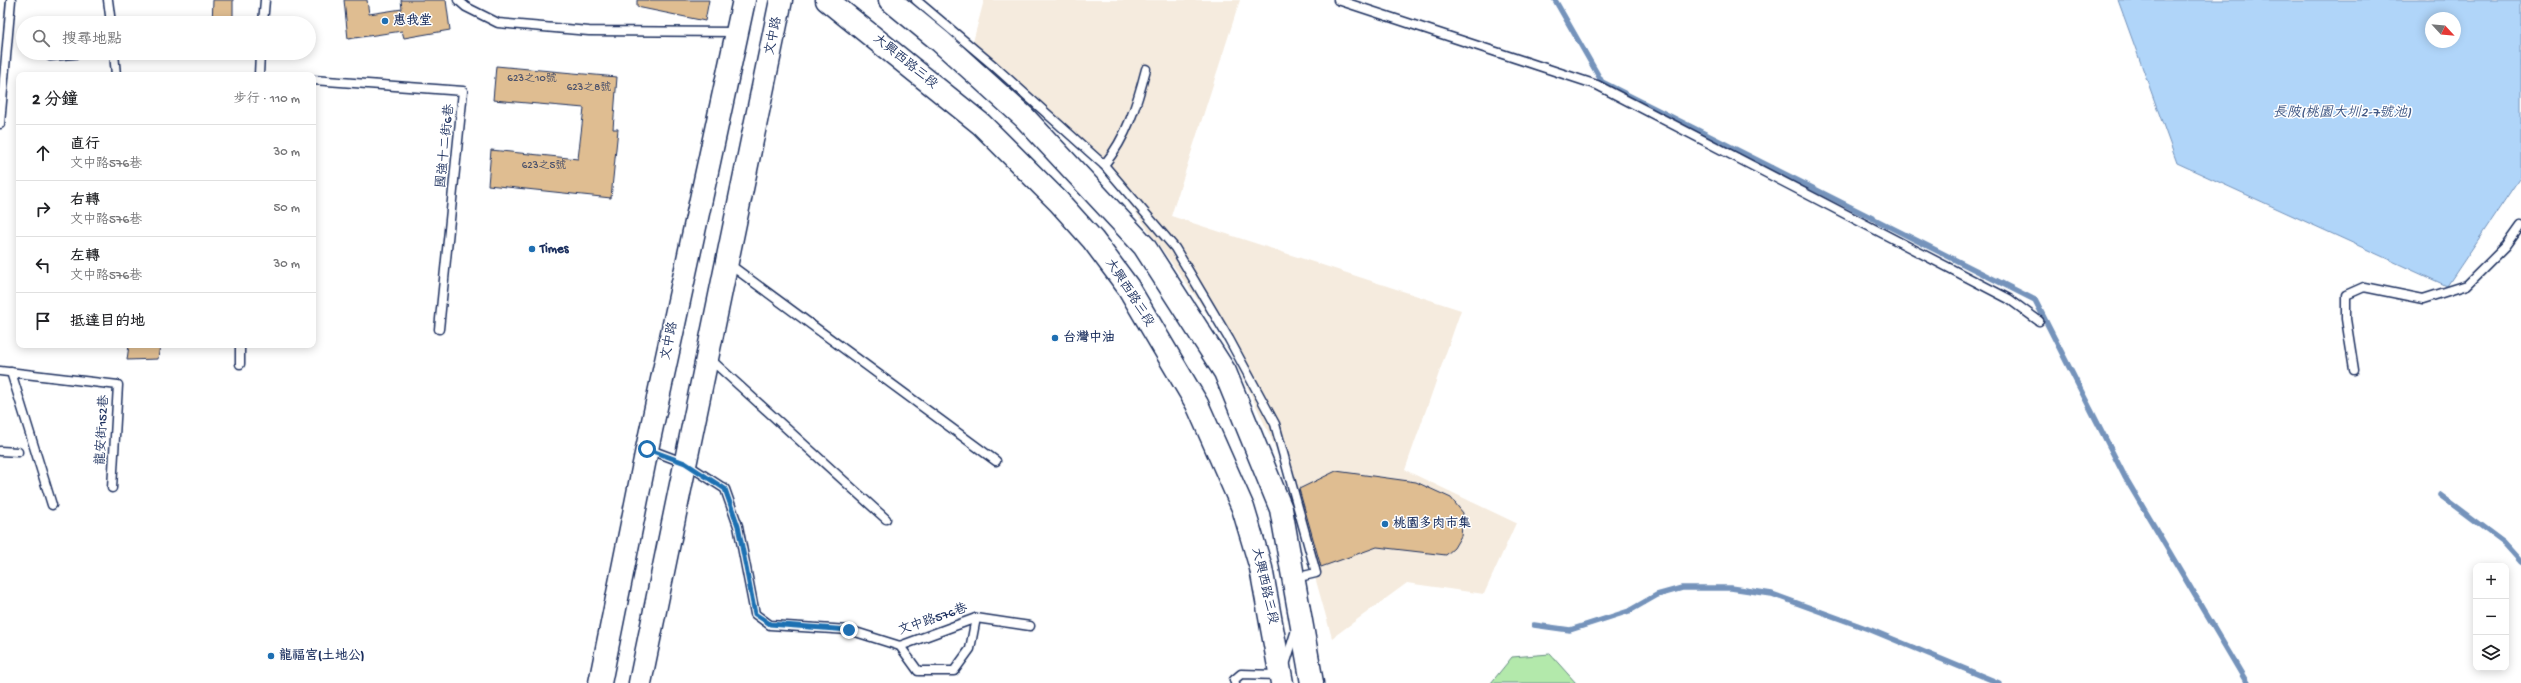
<!DOCTYPE html>
<html lang="zh-TW">
<meta charset="utf-8">
<style>
:root{--surface:#fff;--page:#f6f6f6;--text:#202124;--muted:#757577;--line:#e0e0e0}
body{margin:0;font-family:"Gochi Hand","LXGW WenKai TC",sans-serif;background:var(--page);color:var(--text)}
.controls{position:absolute;right:12px;bottom:12px;display:grid;overflow:hidden;border-radius:8px;box-shadow:0 2px 10px #0003}
.controls button{width:36px;height:36px;display:grid;place-items:center;padding:0;border:0;border-bottom:1px solid var(--line);background:var(--surface);color:var(--text);font:20px sans-serif}
.compass{position:absolute;left:2425px;top:12px;width:36px;height:36px;border-radius:50%;background:var(--surface);box-shadow:0 2px 10px #0003;rotate:116deg}
.stop{position:absolute;width:12px;height:12px;margin:-9px;border:3px solid #1f6fb2;border-radius:50%;background:#fff}
.stop.end{background:#1f6fb2;border-color:#fff;box-shadow:0 1px 4px #0008}
.list{margin:0;padding:0;list-style:none}
h2{display:flex;justify-content:space-between;align-items:center;height:52px;margin:0;padding:0 16px;font-size:17px}
h2 small{font-size:13px;font-weight:400;color:var(--muted)}
.list li{display:grid;grid-template-columns:26px 1fr auto;gap:12px;align-items:center;box-sizing:border-box;height:56px;padding:0 16px;border-top:1px solid var(--line)}
.list b{display:block;font-size:15px;white-space:nowrap}
.list p{margin:0;font-size:13px;white-space:nowrap;color:var(--muted)}
.list em{font-size:13px;font-style:normal;color:var(--muted)}
.icon{flex:none;width:22px;height:22px;fill:none;stroke:currentColor;stroke-width:2;stroke-linecap:round;stroke-linejoin:round}
.map{position:relative;flex:none;width:2521px;height:683px;overflow:hidden}
.search{position:absolute;background:var(--surface);box-shadow:0 2px 10px #0003;left:16px;top:16px;width:300px;height:44px;display:flex;align-items:center;gap:10px;box-sizing:border-box;padding:0 14px;border-radius:22px;color:var(--muted);font-size:15px}
.panel{position:absolute;background:var(--surface);box-shadow:0 2px 10px #0003;left:16px;top:72px;width:300px;height:276px;border-radius:8px}
.map>svg:first-child{display:block}
.built{fill:#f5ebde}
.green{fill:#b3e9ab;stroke:#678c84}
.water{fill:#b0d5f9;stroke:#7493bb;fill-rule:evenodd}
.lines{fill:none;stroke-linecap:round;stroke-linejoin:round}
.stream{stroke:#7493bb;stroke-width:5.5}
.building{fill:#dfbd91;stroke:#1b2f5e}
.lane-casing{stroke:#1b2f5e;stroke-width:11}
.secondary-casing{stroke:#1b2f5e;stroke-width:25}
.lane{stroke:#fff;stroke-width:8}
.secondary{stroke:#fff;stroke-width:22}
.route{stroke:#1f6fb2;stroke-width:5}
.poi-dot{fill:#1f6fb2;stroke:#fff;stroke-width:1.5}
.labels{text-anchor:middle;dominant-baseline:central;stroke-width:3;stroke-linejoin:round;paint-order:stroke}
.number-label{font-size:11px;fill:#4c526b}
.poi-label{font-size:13px;font-weight:bold;fill:#1b2f5e;stroke:#fff;text-anchor:start}
.street-label{font-size:13px;fill:#1b2f5e;stroke:#fff}
.water-label{font-size:14px;font-style:italic;fill:#405885;stroke:#fff}
</style>
<div class="map">
<svg width="2521" height="683" viewBox="0 0 2521 683">
<rect width="100%" height="100%" fill="#fff"/>
<filter id="ink" filterUnits="userSpaceOnUse"><feTurbulence type="fractalNoise" baseFrequency=".025" numOctaves="2"/><feDisplacementMap in="SourceGraphic" scale="8" xChannelSelector="R" yChannelSelector="G"/><feConvolveMatrix kernelMatrix="1 2 1 2 8 2 1 2 1" color-interpolation-filters="sRGB"/></filter>
<g filter="url(#ink)">
<!-- built -->
<path class="built" d="M984,0H1240L1171,216L1461,310L1405,470L1516,523L1484,594L1407,583L1332,638L1284,466L1224,337L1110,176L973,42Z"/>
<!-- green -->
<path class="green" d="M1550,654L1576,683H1491L1512,657Z"/>
<!-- water -->
<path class="water" d="M2118,0H2521V176L2447,286L2177,163ZM2431,18H2455V42H2431Z"/>
<g class="lines">
<!-- stream -->
<g class="stream">
<path d="M1555,0L1602,82L2035,300L2125,477L2247,683"/>
<path d="M2440,495L2504,543L2521,562"/>
<path d="M1534,625L1570,630L1629,611L1657,595L1682,588H1731L1772,594L1871,630L1999,683"/>
</g>
</g>
<!-- building -->
<g class="building">
<path d="M213,0H233V23H212Z"/>
<path d="M344,0H367L369,14L402,9L401,0H446L450,30L404,38L402,31L348,39Z"/>
<path d="M637,0H709L705,21L637,7Z"/>
<path d="M496,66L617,77L613,129H618L611,198L488,185L491,150L578,159L584,108L493,100Z"/>
<path d="M129,345H160L158,359L127,360Z"/>
<path d="M1336,471L1416,482L1451,498L1463,513L1461,536L1454,548L1446,555L1377,547L1321,567L1299,489Z"/>
</g>
<g class="lines">
<!-- lane casing -->
<g class="lane-casing">
<g id="lane">
<path d="M108,0L111,23"/>
<path d="M458,0L466,7L498,23L589,31L736,32"/>
<path d="M916,0L994,66L1104,165L1175,248L1229,339L1275,424L1316,573L1295,578"/>
<path d="M1338,0L1597,85L2009,299L2039,321"/>
<path d="M263,23L265,0"/>
<path d="M114,53L116,75"/>
<path d="M50,56L85,53"/>
<path d="M259,75L260,53"/>
<path d="M313,80L463,91L439,329"/>
<path d="M0,124L11,0"/>
<path d="M1104,165C1127,137 1137,104 1146,69"/>
<path d="M729,264L996,461"/>
<path d="M709,358L886,519"/>
<path d="M240,364V345"/>
<path d="M2354,370L2346,319V295L2364,287L2423,299L2467,285L2506,246L2521,225"/>
<path d="M0,371L118,385L112,488"/>
<path d="M11,372L52,505"/>
<path d="M648,449L685,463L725,489L738,526L755,614L770,625L849,630L900,646L976,618L1030,626"/>
<path d="M0,451L18,452"/>
<path d="M900,646L918,671H954L970,649L976,618"/>
<path d="M1285,665L1296,630"/>
<path d="M1235,683L1234,680L1241,674L1280,675"/>
</g>
</g>
<!-- secondary casing -->
<g class="secondary-casing">
<g id="secondary">
<path d="M827,0L981,124L1059,202L1093,240L1128,287L1197,404L1243,508L1261,568L1282,683"/>
<path d="M890,0L940,41L1024,117L1144,246L1225,372L1281,509L1312,683"/>
<path d="M600,683L647,449L744,0"/>
<path d="M640,683L781,0"/>
</g>
</g>
<!-- lane -->
<use href="#lane" class="lane"/>
<!-- secondary -->
<use href="#secondary" class="secondary"/>
</g>
</g>
<g class="lines" filter="url(#ink)">
<!-- route -->
<path class="route" d="M647,449L685,463L725,489L738,526L755,614L770,624L849,630"/>
</g>
<!-- markers -->
<g class="poi-dot">
<circle cx="385" cy="21" r="4"/>
<circle cx="532" cy="249" r="4"/>
<circle cx="1055" cy="338" r="4"/>
<circle cx="1385" cy="524" r="4"/>
<circle cx="271" cy="656" r="4"/>
</g>
<g class="labels">
<!-- number labels -->
<g class="number-label">
<text x="532" y="79">623之10號</text>
<text x="589" y="88">623之8號</text>
<text x="544" y="166">623之5號</text>
</g>
<!-- poi labels -->
<g class="poi-label">
<text x="393" y="21">惠我堂</text>
<text x="540" y="249">Times</text>
<text x="1063" y="338">台灣中油</text>
<text x="1393" y="524">桃園多肉市集</text>
<text x="279" y="656">龍福宮(土地公)</text>
</g>
<!-- street labels -->
<g class="street-label">
<text transform="translate(774 36) rotate(-78)">文中路</text>
<text transform="translate(905 62) rotate(39)">大興西路三段</text>
<text transform="translate(446 146) rotate(-84)">國強十二街6巷</text>
<text transform="translate(1129 293) rotate(57)">大興西路三段</text>
<text transform="translate(670 341) rotate(-78)">文中路</text>
<text transform="translate(103 430) rotate(-87)">龍安街152巷</text>
<text transform="translate(1264 586) rotate(77)">大興西路三段</text>
<text transform="translate(933 620) rotate(-19)">文中路576巷</text>
</g>
<!-- water labels -->
<g class="water-label">
<text x="2342" y="113">長陂(桃園大圳2-7號池)</text>
</g>
</g>
</svg>
<div class="controls">
<button>+</button>
<button>−</button>
<button><svg class="icon" aria-label="layers" viewBox="0 0 24 24"><path d="M12 4l9 5-9 5-9-5zM3 14l9 5 9-5"/></svg></button>
</div>
<svg class="compass" viewBox="-18 -18 36 36"><path d="M0-13l5 13h-10z" fill="#e53935"/><path d="M0 13l5-13h-10z" fill="#757577"/></svg>
<div class="stop" style="left:647px;top:449px"></div>
<div class="stop end" style="left:849px;top:630px"></div>
<div class="search"><svg class="icon" aria-label="search" viewBox="0 0 24 24"><circle cx="10" cy="10" r="6"/><path d="M15 15l6 6"/></svg>搜尋地點</div>
<section class="panel">
<h2>2 分鐘<small>步行 · 110 m</small></h2>
<ul class="list">
<li><svg class="icon" aria-label="ahead" viewBox="0 0 24 24"><path d="M12 20V5M6 11l6-6 6 6"/></svg><div><b>直行</b><p>文中路576巷</p></div><em>30 m</em></li>
<li><svg class="icon" aria-label="right" viewBox="0 0 24 24"><path d="M7 20v-9h11M14 6l5 5-5 5"/></svg><div><b>右轉</b><p>文中路576巷</p></div><em>50 m</em></li>
<li><svg class="icon" aria-label="left" viewBox="0 0 24 24"><path d="M17 20v-9H6M10 6l-5 5 5 5"/></svg><div><b>左轉</b><p>文中路576巷</p></div><em>30 m</em></li>
<li><svg class="icon" aria-label="arrive" viewBox="0 0 24 24"><path d="M6 21V4h12l-3 4 3 4H6"/></svg><div><b>抵達目的地</b></div></li>
</ul>
</section>
</div>
